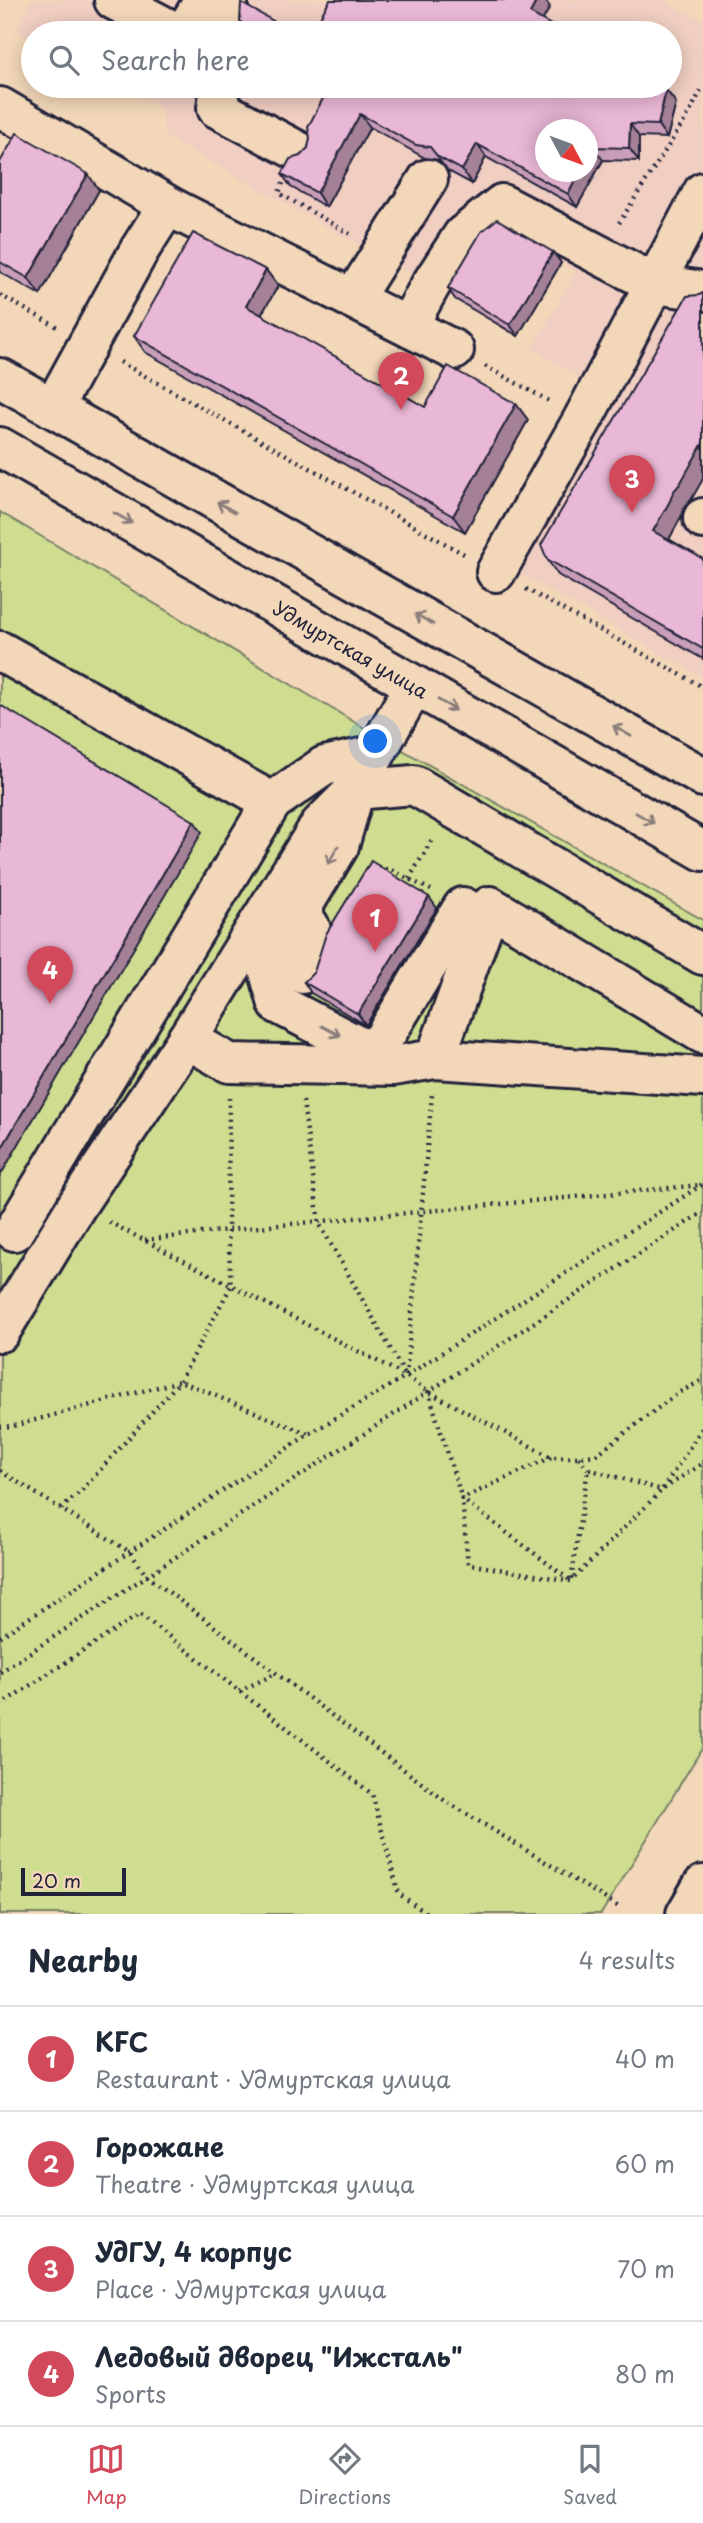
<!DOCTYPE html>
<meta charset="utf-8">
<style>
:root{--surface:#fff;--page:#f2f2f3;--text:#1f2937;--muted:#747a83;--line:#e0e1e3;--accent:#d1495b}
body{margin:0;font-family:"Playpen Sans",sans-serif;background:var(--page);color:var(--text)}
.compass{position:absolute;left:535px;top:119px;width:63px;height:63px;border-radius:50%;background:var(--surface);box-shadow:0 4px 18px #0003;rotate:131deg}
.scale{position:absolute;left:21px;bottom:18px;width:105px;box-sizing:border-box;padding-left:7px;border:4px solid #22223b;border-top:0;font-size:19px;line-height:24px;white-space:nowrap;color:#22223b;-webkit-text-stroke:5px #f2d7b9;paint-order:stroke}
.you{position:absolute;left:376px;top:742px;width:24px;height:24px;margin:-18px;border:5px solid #fff;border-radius:50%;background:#1a73e8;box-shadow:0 0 0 10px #1a73e833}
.badge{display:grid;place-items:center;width:46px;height:46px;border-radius:50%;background:var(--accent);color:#fff;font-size:23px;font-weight:700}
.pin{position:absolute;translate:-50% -58px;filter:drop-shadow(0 2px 4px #0008)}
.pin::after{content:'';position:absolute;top:37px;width:24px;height:21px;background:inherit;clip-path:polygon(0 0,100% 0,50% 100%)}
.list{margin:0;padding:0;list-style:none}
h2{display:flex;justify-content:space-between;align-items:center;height:91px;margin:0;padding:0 28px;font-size:30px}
h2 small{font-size:23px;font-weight:400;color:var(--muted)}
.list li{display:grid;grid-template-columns:46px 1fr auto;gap:21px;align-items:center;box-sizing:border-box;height:105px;padding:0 28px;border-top:2px solid var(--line)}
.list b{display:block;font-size:26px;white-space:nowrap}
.list p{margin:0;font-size:23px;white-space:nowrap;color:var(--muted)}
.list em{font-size:23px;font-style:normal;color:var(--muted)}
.icon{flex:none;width:38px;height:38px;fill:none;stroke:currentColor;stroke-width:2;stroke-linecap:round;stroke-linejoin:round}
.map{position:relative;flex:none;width:703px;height:1914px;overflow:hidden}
.search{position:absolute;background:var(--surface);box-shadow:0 4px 18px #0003;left:21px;right:21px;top:21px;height:77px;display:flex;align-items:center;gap:18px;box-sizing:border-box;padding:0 24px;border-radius:38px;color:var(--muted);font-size:26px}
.sheet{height:511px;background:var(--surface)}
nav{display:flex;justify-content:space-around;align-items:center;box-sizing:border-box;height:98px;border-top:2px solid var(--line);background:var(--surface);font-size:19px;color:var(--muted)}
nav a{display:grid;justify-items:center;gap:4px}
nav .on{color:var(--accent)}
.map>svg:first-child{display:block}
.built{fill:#f0cec2;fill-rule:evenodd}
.green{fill:#cfdd90;stroke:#788066;stroke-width:2}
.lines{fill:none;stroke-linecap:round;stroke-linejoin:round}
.minor-casing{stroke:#22223b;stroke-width:44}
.major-casing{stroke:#22223b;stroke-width:44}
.path{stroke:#22223b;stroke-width:4.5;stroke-dasharray:2 5;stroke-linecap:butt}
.minor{stroke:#f2d7b9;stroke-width:38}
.major{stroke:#f2d7b9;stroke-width:38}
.wall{fill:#c99eb9;stroke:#22223b;stroke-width:2}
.shaded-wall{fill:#a48196;stroke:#22223b;stroke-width:2}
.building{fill:#eab8d7;stroke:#22223b;stroke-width:2}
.oneway{stroke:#8a7c7a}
.labels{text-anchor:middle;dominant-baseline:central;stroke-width:5;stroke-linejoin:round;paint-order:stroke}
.street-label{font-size:19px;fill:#22223b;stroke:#f2d7b9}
</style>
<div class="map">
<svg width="703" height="1914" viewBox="0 0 703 1914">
<rect width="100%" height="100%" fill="#f2d7b9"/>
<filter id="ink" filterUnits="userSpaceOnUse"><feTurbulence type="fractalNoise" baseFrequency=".0143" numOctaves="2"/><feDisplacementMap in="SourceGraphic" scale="14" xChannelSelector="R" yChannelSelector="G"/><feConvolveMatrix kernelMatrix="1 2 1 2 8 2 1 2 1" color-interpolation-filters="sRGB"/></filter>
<g filter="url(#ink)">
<!-- built -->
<path class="built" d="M31,0H663L703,21V677L485,554L583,380L532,349L576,272L561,263L455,299L165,136L162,109L120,86H670V33H33V39L16,30ZM546,130H588V172H546Z"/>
<!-- green -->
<path class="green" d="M0,512L383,739L703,920V1747L601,1914H0Z"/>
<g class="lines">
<!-- minor casing -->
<g class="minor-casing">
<g id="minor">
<path d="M114,0L177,33"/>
<path d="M228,0V33"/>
<path d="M184,33L204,0"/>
<path d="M220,86L217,108L298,151"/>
<path d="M0,107L174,209"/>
<path d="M353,299L428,179"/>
<path d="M408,326L430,286L463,235L502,204L655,284L703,291"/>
<path d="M53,408L140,249L161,216L174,209L454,350"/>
<path d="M703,518V519"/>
<path d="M496,572L583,419L703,192"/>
<path d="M0,651L272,802"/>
<path d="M414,686L355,790L339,846L267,965L278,1004L366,1050L382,1041L463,907L487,921"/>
<path d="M282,902C320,925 317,937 302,974"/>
<path d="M187,1039L320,825L355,790L414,785L703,955"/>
<path d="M435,1059L490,906L703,1034"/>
<path d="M14,1231L272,802L324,766L375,755"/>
<path d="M0,1332L77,1205L187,1039L229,1063L393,1066L435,1059L703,1077"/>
<path d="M686,1914L703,1885"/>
</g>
</g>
<!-- major casing -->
<g class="major-casing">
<g id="major">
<path d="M0,378L703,777"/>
<path d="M0,447L703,851"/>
</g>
</g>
<!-- path -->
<g class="path">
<path d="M283,183L279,193L350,234"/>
<path d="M619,223L690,112L701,90"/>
<path d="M0,295L57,327"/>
<path d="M120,362L464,554"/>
<path d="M485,366L551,402"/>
<path d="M526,589L703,687"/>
<path d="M378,868L391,870L431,890"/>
<path d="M409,879L433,838"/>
<path d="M303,1101L319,1223L406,1376"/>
<path d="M109,1222L406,1376L427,1391L551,1457H579L596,1455L678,1393L703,1380"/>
<path d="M145,1240L228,1230L701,1185"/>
<path d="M406,1376L432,1095"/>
<path d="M428,1391L462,1499L571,1581L588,1469L662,1490L703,1427"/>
<path d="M0,1427L13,1426L180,1381L308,1434"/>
<path d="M551,1457L462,1499L468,1564L571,1581L662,1490L703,1463"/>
<path d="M579,1457L588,1469"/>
<path d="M0,1471L130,1552L146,1575L444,1800L619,1907"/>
<path d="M61,1509L83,1489L180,1381L231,1286L228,1230L229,1098"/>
<path d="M0,1637L309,1434L406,1376L703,1184"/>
<path d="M0,1672L703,1212"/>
<path d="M239,1691L275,1674"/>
<path d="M0,1705L140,1614L372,1794L399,1894L428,1914"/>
</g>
<!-- minor -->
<use href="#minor" class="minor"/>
<!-- major -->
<use href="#major" class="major"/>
</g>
<!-- wall -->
<g class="wall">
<path d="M305,86H658L666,90L676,103L667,138L639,137V161L603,160L577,207L486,157L472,184L448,171L439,160L425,158L370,127L326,207L291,187L282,174L308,148L324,97Z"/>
<path d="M0,162L99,190L40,295L0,272Z"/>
<path d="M553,252L561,263L518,336L455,299L448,288Z"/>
<path d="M266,270L278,286L261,315L425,407L516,404L528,420L465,532L145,352L134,336Z"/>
<path d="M699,295L691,500L684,508L681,517L669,539L703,559V659L558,575L547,559Z"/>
<path d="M437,908L366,1025L311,993L304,982Z"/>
</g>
<!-- shaded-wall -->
<g class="shaded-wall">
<path d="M537,0H545L550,7L539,27L530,13Z"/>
<path d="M666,90L676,103L667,138L658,125Z"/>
<path d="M360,114L370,127L326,207L317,193Z"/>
<path d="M630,124L639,137V161L629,148Z"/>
<path d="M477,144L486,157L472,184L462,170Z"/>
<path d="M593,147L603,160L577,207L568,194L580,172H587V158Z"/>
<path d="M88,174L99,190L40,295L28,278Z"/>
<path d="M553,252L561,263L518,336L510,325Z"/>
<path d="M266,270L278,286L257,322L246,306Z"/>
<path d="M516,404L528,420L465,532L453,516Z"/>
<path d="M703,443V479L691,500L684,508L681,517L665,547L653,531L673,492Z"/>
<path d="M194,821L202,832L0,1176V1151Z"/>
<path d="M429,897L437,908L366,1025L358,1014Z"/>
</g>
<!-- building -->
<g class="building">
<path d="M330,0H537L530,13L565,33H311Z"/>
<path d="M241,3L295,33H250L240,21Z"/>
<path d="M318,86H658L666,90L658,125L630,124L629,148L593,147L587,158V130H545V172H580L568,194L477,144L462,170L438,157L430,147L416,145L360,114L317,193L282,174L290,159L300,156L308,148L310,138L308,127L327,91Z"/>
<path d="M17,133L88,174L28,278L0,262V162Z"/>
<path d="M497,219L553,252L510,325L448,288L481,232Z"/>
<path d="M193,233L266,270L246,306L425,407L448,366L516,404L453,516L134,336Z"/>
<path d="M703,293V443L680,484L673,492L670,501L653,531L703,559V649L547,559L541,545L687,296L699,295Z"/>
<path d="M0,705L194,821L0,1151Z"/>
<path d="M371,861L429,897L358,1014L304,982L314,972L326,934Z"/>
</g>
<!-- one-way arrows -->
<defs><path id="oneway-shaft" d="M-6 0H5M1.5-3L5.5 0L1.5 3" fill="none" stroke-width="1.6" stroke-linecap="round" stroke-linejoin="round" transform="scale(1.75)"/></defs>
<g class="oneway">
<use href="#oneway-shaft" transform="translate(226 507) rotate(-150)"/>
<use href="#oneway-shaft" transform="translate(123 518) rotate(30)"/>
<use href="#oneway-shaft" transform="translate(424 619) rotate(-150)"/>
<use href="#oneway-shaft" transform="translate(447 705) rotate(30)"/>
<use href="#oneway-shaft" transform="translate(622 731) rotate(-150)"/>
<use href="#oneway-shaft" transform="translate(645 818) rotate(30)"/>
<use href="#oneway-shaft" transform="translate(333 855) rotate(120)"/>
<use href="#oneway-shaft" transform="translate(331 1031) rotate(28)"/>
</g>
</g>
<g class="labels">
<!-- street labels -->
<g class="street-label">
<text transform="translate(351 649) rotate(30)">Удмуртская улица</text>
</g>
</g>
</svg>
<svg class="compass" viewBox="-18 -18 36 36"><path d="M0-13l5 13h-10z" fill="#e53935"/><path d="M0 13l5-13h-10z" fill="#747a83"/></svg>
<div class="scale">20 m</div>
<div class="you"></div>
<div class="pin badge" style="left:375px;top:952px">1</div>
<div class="pin badge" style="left:401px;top:410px">2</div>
<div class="pin badge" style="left:632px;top:513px">3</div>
<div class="pin badge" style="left:50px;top:1004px">4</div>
<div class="search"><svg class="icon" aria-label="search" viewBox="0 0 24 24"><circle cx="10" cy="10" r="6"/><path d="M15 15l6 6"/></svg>Search here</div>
</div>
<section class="sheet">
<h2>Nearby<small>4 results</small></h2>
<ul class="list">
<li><span class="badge">1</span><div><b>KFC</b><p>Restaurant · Удмуртская улица</p></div><em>40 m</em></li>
<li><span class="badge">2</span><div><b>Горожане</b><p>Theatre · Удмуртская улица</p></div><em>60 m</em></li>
<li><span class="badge">3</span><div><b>УдГУ, 4 корпус</b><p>Place · Удмуртская улица</p></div><em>70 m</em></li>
<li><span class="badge">4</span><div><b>Ледовый дворец &quot;Ижсталь&quot;</b><p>Sports</p></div><em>80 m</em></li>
</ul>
</section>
<nav>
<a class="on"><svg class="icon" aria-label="map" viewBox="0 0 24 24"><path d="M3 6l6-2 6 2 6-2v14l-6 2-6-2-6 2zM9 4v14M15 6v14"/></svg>Map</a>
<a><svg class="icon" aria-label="directions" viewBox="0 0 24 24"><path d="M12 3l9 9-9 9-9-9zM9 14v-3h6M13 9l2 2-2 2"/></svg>Directions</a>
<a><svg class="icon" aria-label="saved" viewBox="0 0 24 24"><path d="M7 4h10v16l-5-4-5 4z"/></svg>Saved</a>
</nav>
